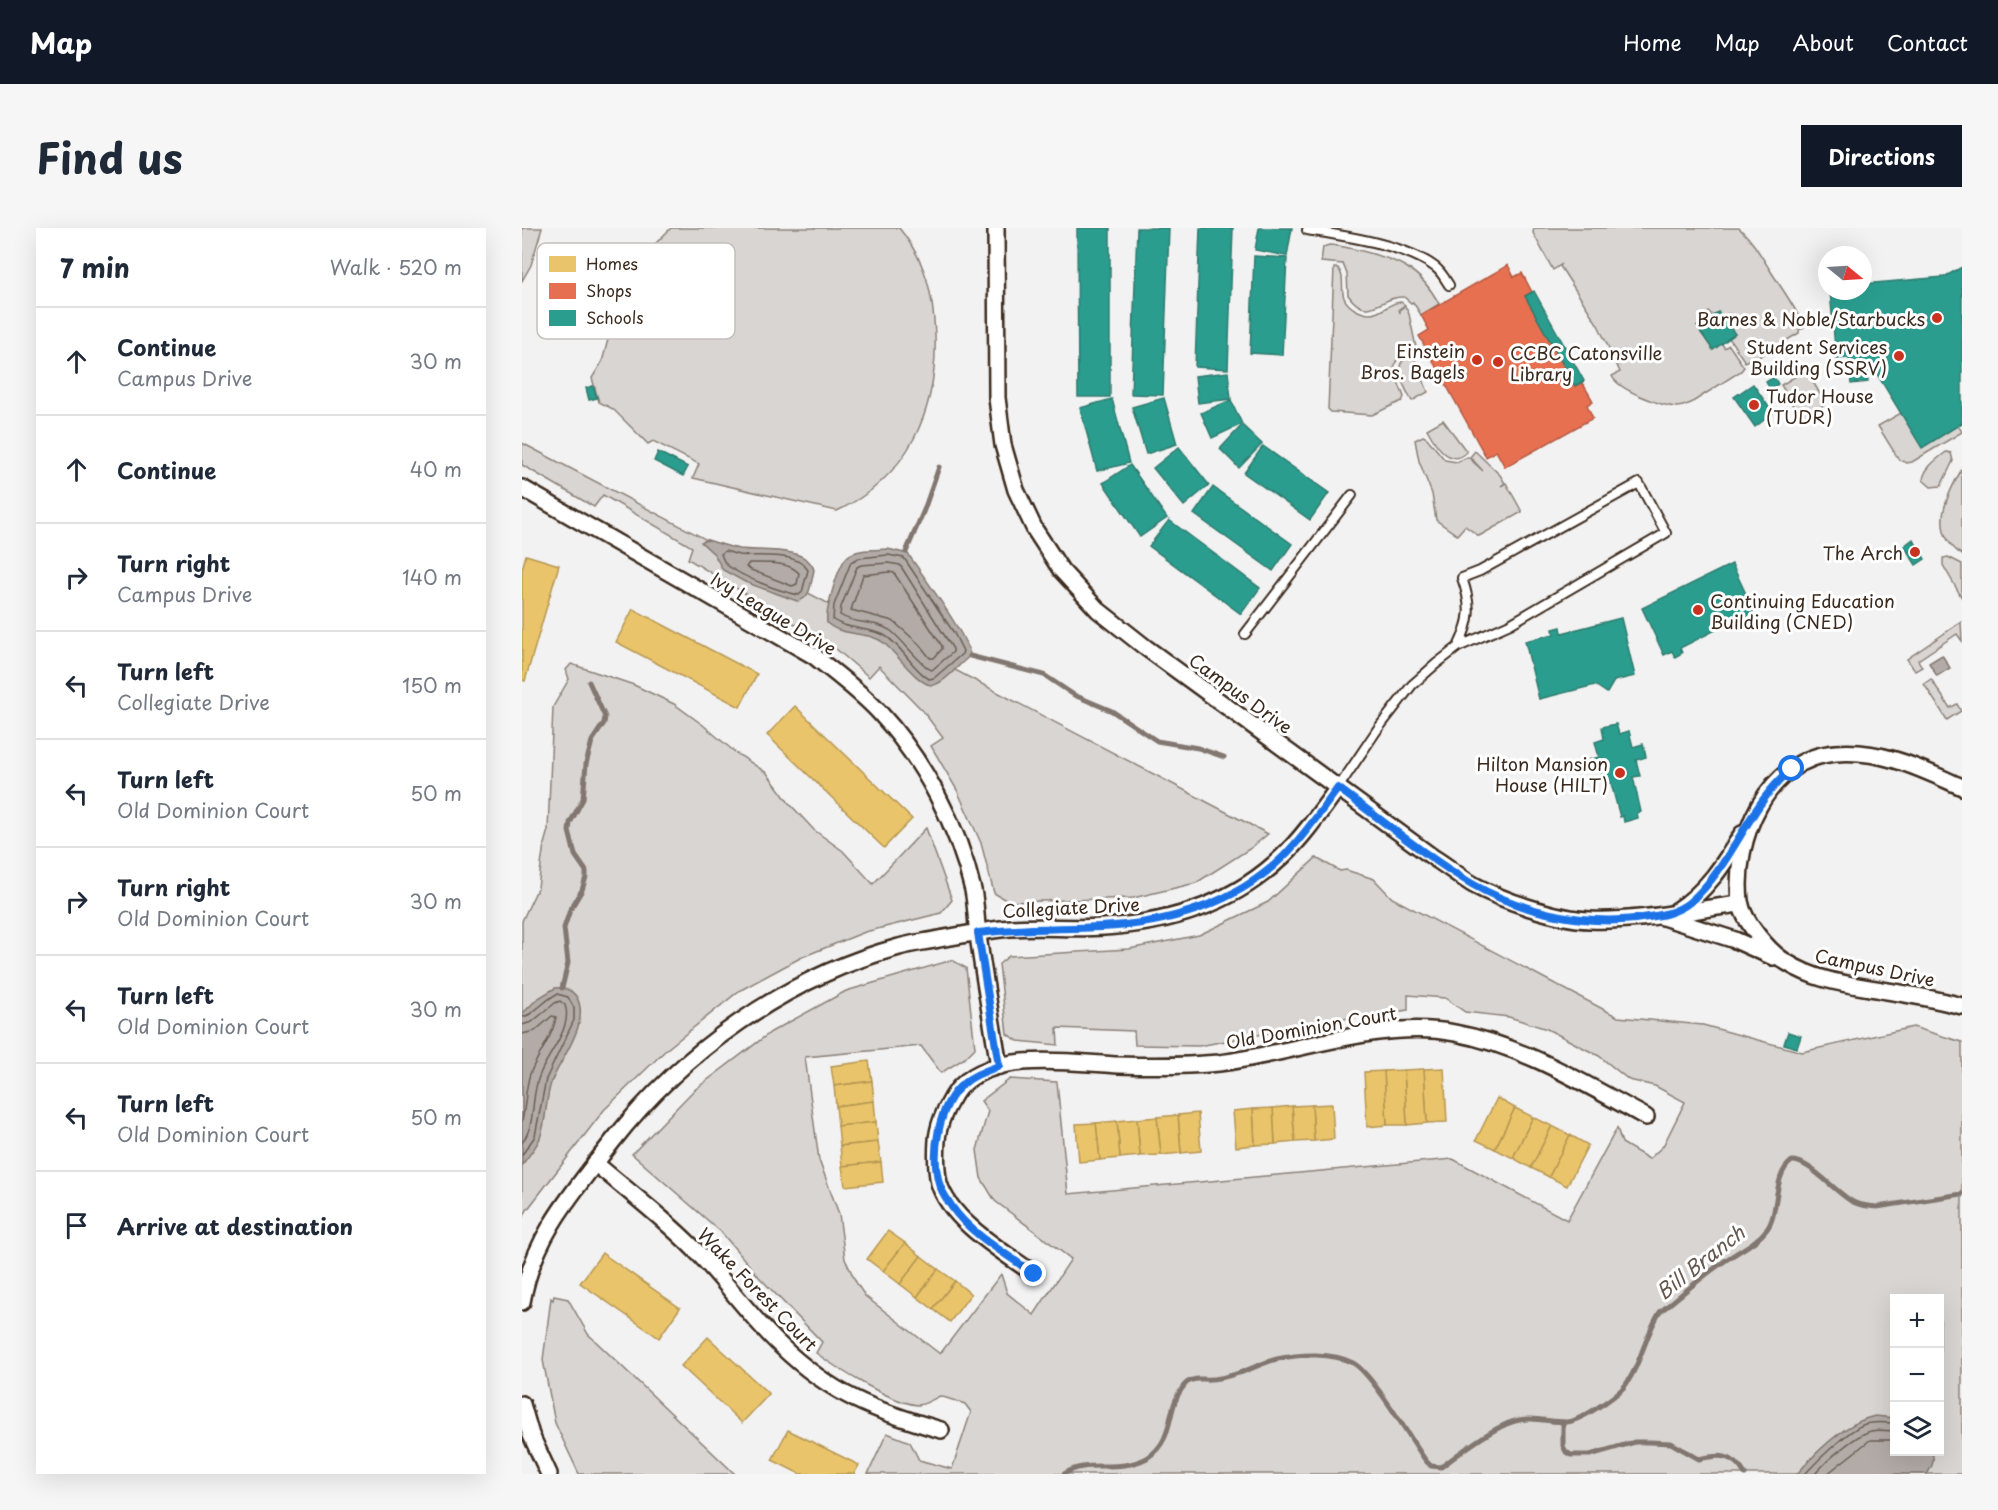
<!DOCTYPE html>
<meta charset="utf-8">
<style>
:root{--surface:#fff;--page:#f6f6f7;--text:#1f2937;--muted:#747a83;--line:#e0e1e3;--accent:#111827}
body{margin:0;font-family:"Playpen Sans",sans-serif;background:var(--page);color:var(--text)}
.controls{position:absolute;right:18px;bottom:18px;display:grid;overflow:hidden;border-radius:0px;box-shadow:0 6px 24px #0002}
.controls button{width:54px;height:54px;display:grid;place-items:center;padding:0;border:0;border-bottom:2px solid var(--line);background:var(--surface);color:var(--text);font:30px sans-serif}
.compass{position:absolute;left:1296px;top:18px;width:54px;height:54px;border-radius:50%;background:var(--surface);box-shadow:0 6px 24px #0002;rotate:108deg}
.stop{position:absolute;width:18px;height:18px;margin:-14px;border:4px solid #1a73e8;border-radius:50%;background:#fff}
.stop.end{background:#1a73e8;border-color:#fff;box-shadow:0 2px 6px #0008}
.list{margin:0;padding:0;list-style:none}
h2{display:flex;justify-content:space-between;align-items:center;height:78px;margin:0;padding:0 24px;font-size:26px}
h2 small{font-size:20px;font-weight:400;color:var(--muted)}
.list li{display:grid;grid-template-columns:39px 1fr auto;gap:18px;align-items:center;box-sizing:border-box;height:108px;padding:0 24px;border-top:2px solid var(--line)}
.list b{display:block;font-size:22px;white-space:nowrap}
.list p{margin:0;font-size:20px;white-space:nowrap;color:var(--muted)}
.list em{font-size:20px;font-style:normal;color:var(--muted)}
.icon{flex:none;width:33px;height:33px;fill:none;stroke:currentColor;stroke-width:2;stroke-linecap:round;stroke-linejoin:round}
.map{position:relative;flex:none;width:1440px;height:1246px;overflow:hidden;border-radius:0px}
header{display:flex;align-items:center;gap:36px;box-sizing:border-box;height:84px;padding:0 30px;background:var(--accent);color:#fff}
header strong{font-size:28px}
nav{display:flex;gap:33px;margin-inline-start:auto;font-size:21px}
.intro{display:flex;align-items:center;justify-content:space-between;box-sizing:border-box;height:144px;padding:0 36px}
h1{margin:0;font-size:42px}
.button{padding:15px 27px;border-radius:0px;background:var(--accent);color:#fff;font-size:21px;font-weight:700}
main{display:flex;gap:36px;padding:0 36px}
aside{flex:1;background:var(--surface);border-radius:0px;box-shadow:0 6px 24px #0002}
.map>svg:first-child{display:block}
.green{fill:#d8d5d2;stroke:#8a8078;stroke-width:1.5;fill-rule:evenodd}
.water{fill:#b2aba7;stroke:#827770;stroke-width:1.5}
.homes{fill:#e9c46a;stroke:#b59653;stroke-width:1.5}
.shops{fill:#e76f51;stroke:#b35a42;stroke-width:1.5}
.schools{fill:#2a9d8f;stroke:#2f7a6d;stroke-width:1.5}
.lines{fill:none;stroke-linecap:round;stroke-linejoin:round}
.shore{stroke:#6b5e55;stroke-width:1.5}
.stream{stroke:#827770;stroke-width:5}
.service-casing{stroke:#3b2a1e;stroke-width:12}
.minor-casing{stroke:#3b2a1e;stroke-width:20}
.service{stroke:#fff;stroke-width:8}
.minor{stroke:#fff;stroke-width:15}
.route{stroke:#1a73e8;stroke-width:8}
.poi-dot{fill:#c8321e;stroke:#fff;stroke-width:2}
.labels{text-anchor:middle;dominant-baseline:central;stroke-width:6;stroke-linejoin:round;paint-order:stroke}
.poi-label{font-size:18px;fill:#3b2a1e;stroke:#fff;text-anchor:end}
.street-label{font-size:18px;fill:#3b2a1e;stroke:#fff}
.water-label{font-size:20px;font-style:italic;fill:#65574e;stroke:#fff}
.key{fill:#fff;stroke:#c4bfbc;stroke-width:1.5}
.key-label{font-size:16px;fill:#3b2a1e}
</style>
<header>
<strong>Map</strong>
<nav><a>Home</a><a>Map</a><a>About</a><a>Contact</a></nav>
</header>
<div class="intro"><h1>Find us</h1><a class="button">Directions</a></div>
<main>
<aside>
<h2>7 min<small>Walk · 520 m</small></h2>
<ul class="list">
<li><svg class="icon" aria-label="ahead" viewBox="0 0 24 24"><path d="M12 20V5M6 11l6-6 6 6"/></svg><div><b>Continue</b><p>Campus Drive</p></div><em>30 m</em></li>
<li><svg class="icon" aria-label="ahead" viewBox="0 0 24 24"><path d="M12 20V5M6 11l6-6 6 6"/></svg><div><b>Continue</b></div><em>40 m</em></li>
<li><svg class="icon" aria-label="right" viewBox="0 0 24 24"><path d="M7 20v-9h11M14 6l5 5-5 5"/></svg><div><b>Turn right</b><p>Campus Drive</p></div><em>140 m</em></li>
<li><svg class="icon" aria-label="left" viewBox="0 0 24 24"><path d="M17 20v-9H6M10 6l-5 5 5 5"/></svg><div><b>Turn left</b><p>Collegiate Drive</p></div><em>150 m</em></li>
<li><svg class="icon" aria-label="left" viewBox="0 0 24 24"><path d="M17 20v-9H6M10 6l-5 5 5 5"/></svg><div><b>Turn left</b><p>Old Dominion Court</p></div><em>50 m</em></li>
<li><svg class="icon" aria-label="right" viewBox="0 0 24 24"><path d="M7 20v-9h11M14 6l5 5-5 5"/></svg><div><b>Turn right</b><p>Old Dominion Court</p></div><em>30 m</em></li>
<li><svg class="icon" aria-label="left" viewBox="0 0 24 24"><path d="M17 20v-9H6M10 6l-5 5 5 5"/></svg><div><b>Turn left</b><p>Old Dominion Court</p></div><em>30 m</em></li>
<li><svg class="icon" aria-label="left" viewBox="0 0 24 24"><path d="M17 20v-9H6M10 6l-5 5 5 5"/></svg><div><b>Turn left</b><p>Old Dominion Court</p></div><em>50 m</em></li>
<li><svg class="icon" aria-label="arrive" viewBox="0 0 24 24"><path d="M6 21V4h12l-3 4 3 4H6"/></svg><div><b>Arrive at destination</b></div></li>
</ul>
</aside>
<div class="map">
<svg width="1440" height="1246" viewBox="0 0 1440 1246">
<rect width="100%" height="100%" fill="#f3f2f2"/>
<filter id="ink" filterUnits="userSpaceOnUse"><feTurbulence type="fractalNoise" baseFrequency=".0167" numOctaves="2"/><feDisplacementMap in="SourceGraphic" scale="12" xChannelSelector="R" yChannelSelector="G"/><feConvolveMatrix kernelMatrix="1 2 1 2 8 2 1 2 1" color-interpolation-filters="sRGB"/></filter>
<g filter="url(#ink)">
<!-- green -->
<g class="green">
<path d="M0,0H20L9,37L0,53Z"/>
<path d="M149,0H377C404,33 411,65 413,106C416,182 387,249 315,283L171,250L177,236L131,213L126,216L91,181L77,174L70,150L80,134L92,89L97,92L118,52L110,39Z"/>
<path d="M1012,0H1217C1231,13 1238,26 1248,42C1260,61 1273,78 1282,99L1277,102V105L1235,130L1233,128L1223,134L1207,110L1213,106L1207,98L1212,94L1207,86L1201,90L1196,84L1188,90L1186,89L1189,86L1187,84L1181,89L1184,93L1175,99L1191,122L1200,115L1202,120L1207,117L1222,139L1219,143L1169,175C1164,177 1160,179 1154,179C1140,178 1096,162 1090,148L1098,144L1076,97L1038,38L1040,36L1031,42L1011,5Z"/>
<path d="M807,17C818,17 829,21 840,23C876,32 899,41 917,76L899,87L891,74L889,75L882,69C859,67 847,96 826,67L825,46L821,36L799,34L801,19Z"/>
<path d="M812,40H816C827,54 811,69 834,82C838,84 842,86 848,86C860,86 867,74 879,74L883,77L877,81L878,85V81L883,78L887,86L894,119L887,122L885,117L886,123C862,135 876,151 882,169L880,173L850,187L809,184L806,181Z"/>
<path d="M891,126L906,164L890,173C881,157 867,134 891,126Z"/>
<path d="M1284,142L1304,176L1279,191L1259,157Z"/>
<path d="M1379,185L1436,197L1440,204L1390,234L1385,235L1377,232L1356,198Z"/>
<path d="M921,192L945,224C928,241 913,216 905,201Z"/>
<path d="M901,208L905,210L923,232L935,234L946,229L961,243L948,229L953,223L978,247L983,255L979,258L984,255L1000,284L957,308L943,298L935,307L914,292L910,266L897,233L893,212Z"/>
<path d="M0,215L746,606L729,620L674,655L611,670L487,674L472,665L459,615L435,562L409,518L421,510L401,483L357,438L347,449L314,421L166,331L170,319L81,267L72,279L0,237Z"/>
<path d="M1424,224L1429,225L1431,233L1419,258L1409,259L1401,252C1402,240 1415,231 1424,224Z"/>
<path d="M1440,241V327C1407,304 1423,270 1440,241Z"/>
<path d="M1426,329L1440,336V370L1421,337V330Z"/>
<path d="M1439,394L1440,413L1435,406L1396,432L1400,439L1393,443L1385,431Z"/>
<path d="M49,436L112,457L152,476L181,497L214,525L245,545L267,575L292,602L321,623L351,656L404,600L430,672L419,685L343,704L280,729L217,763L145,821L82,882L5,982L0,991V693L16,659L22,616L26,602L31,479L47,451L44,442Z"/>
<path d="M1409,451L1428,480L1435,476L1439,483L1425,492L1402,456Z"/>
<path d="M794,630L818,643L824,642L852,651L870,670L1096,789L1181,797L1280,824L1391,799L1440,814V1246H346L365,1205L388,1214L397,1232L430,1241L449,1184L443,1176L418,1168C411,1171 402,1177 396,1177C369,1175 316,1141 294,1125L300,1114L237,1049L199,1004L110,926L171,863L249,804L324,763L430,732L444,740L453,820L443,830L419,845L399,818L283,829L297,932L317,986L323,1031L335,1056L343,1068L418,1126L479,1046L485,1065L512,1087L549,1031L473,973L459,950L455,922L466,883L459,873L488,851L535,854L546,966L931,931L1045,992L1095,900L1100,915L1127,931L1141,918L1163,874L1133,858L1107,852L1077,828L1025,801L987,789L943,784L923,770L886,767V782L821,791L677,818L613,817L612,803L535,800L536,817L496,813L485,806L477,736L487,728L607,721L677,707L746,674ZM1372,1070H1418V1224H1372Z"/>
<path d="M32,1068L46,1071L66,1106L213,1246H57L33,1195L21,1132L29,1070L31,1072Z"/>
</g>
<!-- water -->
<g class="water">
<path d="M185,312C196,315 207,319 218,321C237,324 284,317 292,342C289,354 289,372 275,373L223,354L201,342L192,326L179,314Z"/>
<path d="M366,321L386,326C398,343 449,413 448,428C437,436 423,455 411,457C398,459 373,424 362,415C346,402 321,410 305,395C303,383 316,338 325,329C334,320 355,322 366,321Z"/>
<path d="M1420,427L1428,440L1415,448L1407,435Z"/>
<path d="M33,760C41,759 49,762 54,768C70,794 38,831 29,855C23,873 25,892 18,910C14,920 6,928 0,937V786L15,771Z"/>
<path d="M1353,1188L1372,1190V1224H1409C1414,1231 1410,1239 1405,1246H1275C1294,1224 1324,1194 1353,1188Z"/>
</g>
<!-- homes -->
<g class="homes">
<path d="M4,327L37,337L3,453L0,452V341Z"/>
<path d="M111,381L235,446L218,479L94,414Z"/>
<path d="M273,478L390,591L362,620L245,507Z"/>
<path d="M347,833L350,853L312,858L309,838Z"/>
<path d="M922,840L925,894L905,895L902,841Z"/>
<path d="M902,841L905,895L885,897L882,842Z"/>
<path d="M882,842L885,897H865L862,843Z"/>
<path d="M862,843L865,897L845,899L842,844Z"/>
<path d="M350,853L352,873L314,878L312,858Z"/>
<path d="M975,870L993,880L973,921L954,912Z"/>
<path d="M352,873L354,894L316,898L314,878Z"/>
<path d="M810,876L812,911L792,913L790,877Z"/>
<path d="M790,877L792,913L773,914L770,878Z"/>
<path d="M770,878L773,914L753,916L751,880Z"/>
<path d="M751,880L753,916L733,917L731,881Z"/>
<path d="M993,880L1011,889L991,930L973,921Z"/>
<path d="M731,881L733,917L714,919L711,883Z"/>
<path d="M676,885L679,923L659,925L656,887Z"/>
<path d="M656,887L659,925L639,927L635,889Z"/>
<path d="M635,889L639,927L618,928L615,891Z"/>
<path d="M1011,889L1030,898L1009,940L991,930Z"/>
<path d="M615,891L618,928L598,930L595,893Z"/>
<path d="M595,893L598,930L578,932L574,895Z"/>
<path d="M354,894L356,914L318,918L316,898Z"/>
<path d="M574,895L578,932L557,934L554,896Z"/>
<path d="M1030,898L1048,907L1027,949L1009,940Z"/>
<path d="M1048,907L1066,917L1045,958L1027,949Z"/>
<path d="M356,914L359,934L320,938L318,918Z"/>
<path d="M359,934L361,954L323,958L320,938Z"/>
<path d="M366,1003L383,1015L361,1043L345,1031Z"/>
<path d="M383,1015L399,1028L378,1056L361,1043Z"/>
<path d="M80,1025L158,1080L137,1110L58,1055Z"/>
<path d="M399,1028L416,1041L395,1069L378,1056Z"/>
<path d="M416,1041L433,1053L411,1081L395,1069Z"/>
<path d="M433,1053L449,1066L428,1094L411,1081Z"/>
<path d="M186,1109L247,1166L220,1195L159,1138Z"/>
<path d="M266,1202L337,1237L332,1246H278L250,1232Z"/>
</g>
<!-- shops -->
<path class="shops" d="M986,37L992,49L1000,45L1010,64L1003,68L1053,158L1060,154L1071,173L1065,177L1071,190L983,239L974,223L964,229L897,108L907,102L899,87Z"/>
<!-- schools -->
<g class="schools">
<path d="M555,0H588V169H556Z"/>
<path d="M615,0H647L641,167L609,166Z"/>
<path d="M678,0H711L706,141L673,139Z"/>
<path d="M737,0H770L765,28L733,22Z"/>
<path d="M732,28L765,30L760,127L728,125Z"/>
<path d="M1440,39V195L1400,220L1352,141L1345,145L1346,154L1329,156L1327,130L1314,131L1308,63H1341V56L1422,49Z"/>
<path d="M1012,63L1062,153L1053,158L1003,68Z"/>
<path d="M1196,84L1201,90L1207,86L1213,94L1207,98L1213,106L1191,122L1175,99Z"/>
<path d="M706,144L709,171L676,175L673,148Z"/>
<path d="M1252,149L1256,156L1248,161L1244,154Z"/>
<path d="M1231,156L1251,185L1233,199L1212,169Z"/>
<path d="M71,158L75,170L67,172L64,160Z"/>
<path d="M642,170L655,216L624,226L610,179Z"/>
<path d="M590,171L607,235L575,243L558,180Z"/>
<path d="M709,172L720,196L690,210L679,185Z"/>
<path d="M720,197L740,216L717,240L698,221Z"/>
<path d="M741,218L807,265L788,292L722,245Z"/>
<path d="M657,219L687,257L662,278L631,240Z"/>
<path d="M136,224L166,239L161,248L132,233Z"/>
<path d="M608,237L645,290L618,309L581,255Z"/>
<path d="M691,259L770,316L751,343L672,286Z"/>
<path d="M647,292L738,360L719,386L627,318Z"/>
<path d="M1391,311L1403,331L1394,337L1382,318Z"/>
<path d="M1210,336L1232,383L1225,387L1228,393L1220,397L1217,390L1158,420L1160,425L1153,429L1150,423L1142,427L1120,380Z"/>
<path d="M1099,390L1113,448L1092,453L1085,465L1073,457L1017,471L1003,413L1032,406L1031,401L1039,399L1040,405Z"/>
<path d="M1094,496L1097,506L1107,503L1111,519L1121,516L1124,529L1114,532L1118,548L1111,549L1119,584L1115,585L1116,590L1102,594L1101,588L1098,589L1089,555L1082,556L1078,539L1069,542L1066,532L1077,529L1073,514L1082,511L1080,499Z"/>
<path d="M1266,804L1279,808L1275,820L1262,816Z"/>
</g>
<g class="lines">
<!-- shore -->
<g class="shore">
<path d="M203,323C207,324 212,326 217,327C237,330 273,322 286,342L280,364L277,367C256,363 223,350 206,338C202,335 201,331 199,326Z"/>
<path d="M366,327L382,330L432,405L441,423L440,426L412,450L407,451C389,440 380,417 362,407C345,399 326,402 311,392L312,377L329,334L337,330Z"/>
<path d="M227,335C243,335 266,333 277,345L275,356L270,358L229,342L224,339Z"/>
<path d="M366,335L378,337L431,421V424L410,442C401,440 380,411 369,403C354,392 333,397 318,387L319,379L335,339L339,337Z"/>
<path d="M367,344L372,345L420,418V421L412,430H408L397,416L371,393L329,382L341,347Z"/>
<path d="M0,789C11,788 23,771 35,766L46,769L52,780V792L24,851L13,908L0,927"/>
<path d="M0,797L10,794L33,775L38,773L43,777C51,799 26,826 18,846C8,868 15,895 0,915"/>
<path d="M0,806L13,803L30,788L34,789C31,809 15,827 8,846C3,861 4,877 0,893"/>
<path d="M1283,1246C1296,1232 1326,1202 1343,1196C1353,1193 1363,1195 1372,1195"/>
<path d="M1293,1246C1304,1233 1333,1207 1349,1203C1356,1201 1365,1203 1372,1203"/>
<path d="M1305,1246L1348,1212H1372"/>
</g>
<!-- stream -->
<g class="stream">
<path d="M384,324L402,282L417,239"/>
<path d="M448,428L522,447L552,467L590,483L635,513L676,520L702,529"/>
<path d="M40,760L46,735L42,700L48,682L60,662L64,649V643L53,627L47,603L48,595L61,571L64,536L70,513L82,495L83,489L67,454"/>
<path d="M1041,1194V1218L1044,1224L1049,1227H1068L1113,1214H1128L1149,1215L1177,1231C1198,1226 1211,1226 1223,1246"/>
<path d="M542,1246C566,1230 594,1246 625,1230C654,1211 643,1182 661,1159C663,1156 665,1154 668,1153C672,1150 677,1151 681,1151C694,1152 705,1149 717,1145C730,1141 742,1134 755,1131C778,1126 810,1124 831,1135C850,1145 890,1213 904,1233L909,1238L919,1239C938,1225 971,1199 993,1193C1009,1188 1027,1194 1043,1194C1056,1195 1093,1169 1102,1159C1119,1137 1123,1107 1138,1084C1158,1068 1178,1050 1200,1035C1214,1024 1234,1016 1245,1001C1258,984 1250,947 1270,933C1286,931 1315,966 1331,974C1339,978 1347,978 1355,979L1440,966"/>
</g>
<!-- service casing -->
<g class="service-casing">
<g id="service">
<path d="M785,2C822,8 883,16 913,39C919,43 923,51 927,57"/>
<path d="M723,406L830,267"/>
<path d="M816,560L855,502L890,457L914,436L936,419L988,396L1144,305L1117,255L958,343L940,350C950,378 949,392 936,419"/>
</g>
</g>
<!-- minor casing -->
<g class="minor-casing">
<g id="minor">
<path d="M474,0L475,170L481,217L494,262L513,302L539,342L576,382L623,419L912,630C925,638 937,648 950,656C979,672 1034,691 1068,692C1118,694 1168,682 1218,676"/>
<path d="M0,260L292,428C314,446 338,463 358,485C402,533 436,598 451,662C454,676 454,692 456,707C462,751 470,794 477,838"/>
<path d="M1440,559C1399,541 1360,521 1314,525C1244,530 1211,612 1218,673C1221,693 1247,724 1264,734C1294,753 1325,756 1359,762C1386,766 1413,771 1440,778"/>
<path d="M1154,683C1184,664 1202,636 1220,606"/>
<path d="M1141,689L1213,712L1251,729"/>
<path d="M73,935C107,964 147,994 177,1026C205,1055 229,1090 259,1118C310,1167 353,1183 419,1202"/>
<path d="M512,1046C482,1024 428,993 417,955C414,941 414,927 415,912C416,899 422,883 429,872C432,867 435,861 440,857C477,822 551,835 597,837C630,838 664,838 697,835C772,826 859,790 933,805C1002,818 1063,856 1124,889"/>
<path d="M0,1074C11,1009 51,964 90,914C161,823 265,749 377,719C390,715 404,714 417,711C441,707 465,702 489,700C520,698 551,701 582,699C648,695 713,675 761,628C782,608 799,583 816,560"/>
<path d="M0,1176L9,1207L27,1246"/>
</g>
</g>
<!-- service -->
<use href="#service" class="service"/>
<!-- minor -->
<use href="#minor" class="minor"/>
</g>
</g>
<g class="lines" filter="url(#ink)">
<!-- route -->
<path class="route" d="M512,1046C486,1027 448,1006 430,979C426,973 419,963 417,955C409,926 416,877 441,856C451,847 464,843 477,838L456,705C497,700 537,701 579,699C645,696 714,676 762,628C783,607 799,583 816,560C860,592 903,628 950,656C997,683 1058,697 1113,691C1133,688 1152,687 1168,674C1212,636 1226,576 1270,541"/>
</g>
<!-- markers -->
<g class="poi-dot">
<circle cx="1415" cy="90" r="6"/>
<circle cx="1377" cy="128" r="6"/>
<circle cx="955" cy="132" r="6"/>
<circle cx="976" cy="134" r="6"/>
<circle cx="1232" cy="177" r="6"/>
<circle cx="1393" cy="324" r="6"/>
<circle cx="1176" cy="382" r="6"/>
<circle cx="1098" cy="545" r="6"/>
</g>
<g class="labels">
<!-- poi labels -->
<g class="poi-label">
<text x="1403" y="90">Barnes &amp; Noble/Starbucks</text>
<text x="1365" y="118">Student Services<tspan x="1365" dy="21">Building (SSRV)</tspan></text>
<text x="943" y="122">Einstein<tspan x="943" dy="21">Bros. Bagels</tspan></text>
<text x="988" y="124" text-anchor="start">CCBC Catonsville<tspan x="988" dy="21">Library</tspan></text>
<text x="1244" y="167" text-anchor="start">Tudor House<tspan x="1244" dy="21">(TUDR)</tspan></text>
<text x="1381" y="324">The Arch</text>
<text x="1188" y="372" text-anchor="start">Continuing Education<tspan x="1188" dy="21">Building (CNED)</tspan></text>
<text x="1086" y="535">Hilton Mansion<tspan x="1086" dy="21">House (HILT)</tspan></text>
</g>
<!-- street labels -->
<g class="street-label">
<text transform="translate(252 385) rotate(31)">Ivy League Drive</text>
<text transform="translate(719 465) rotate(36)">Campus Drive</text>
<text transform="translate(549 679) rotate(-3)">Collegiate Drive</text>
<text transform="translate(1353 739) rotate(12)">Campus Drive</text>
<text transform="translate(789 799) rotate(-10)">Old Dominion Court</text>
<text transform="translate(236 1061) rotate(46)">Wake Forest Court</text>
</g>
<!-- water labels -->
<g class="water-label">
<text transform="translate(1178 1034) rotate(-38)">Bill Branch</text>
</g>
</g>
<!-- legend -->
<rect x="15" y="15" width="198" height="96" rx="9" class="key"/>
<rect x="27" y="28" width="27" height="16" fill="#e9c46a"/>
<rect x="27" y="55" width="27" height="16" fill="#e76f51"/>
<rect x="27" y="82" width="27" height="16" fill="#2a9d8f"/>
<g class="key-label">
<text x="64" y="42">Homes</text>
<text x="64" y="69">Shops</text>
<text x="64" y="96">Schools</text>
</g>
</svg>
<div class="controls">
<button>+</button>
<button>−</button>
<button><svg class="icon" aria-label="layers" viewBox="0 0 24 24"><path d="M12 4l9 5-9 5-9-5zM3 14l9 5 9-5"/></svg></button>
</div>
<svg class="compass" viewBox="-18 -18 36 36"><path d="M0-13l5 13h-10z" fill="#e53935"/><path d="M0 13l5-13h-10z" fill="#747a83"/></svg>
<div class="stop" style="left:1270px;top:541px"></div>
<div class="stop end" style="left:512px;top:1046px"></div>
</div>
</main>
